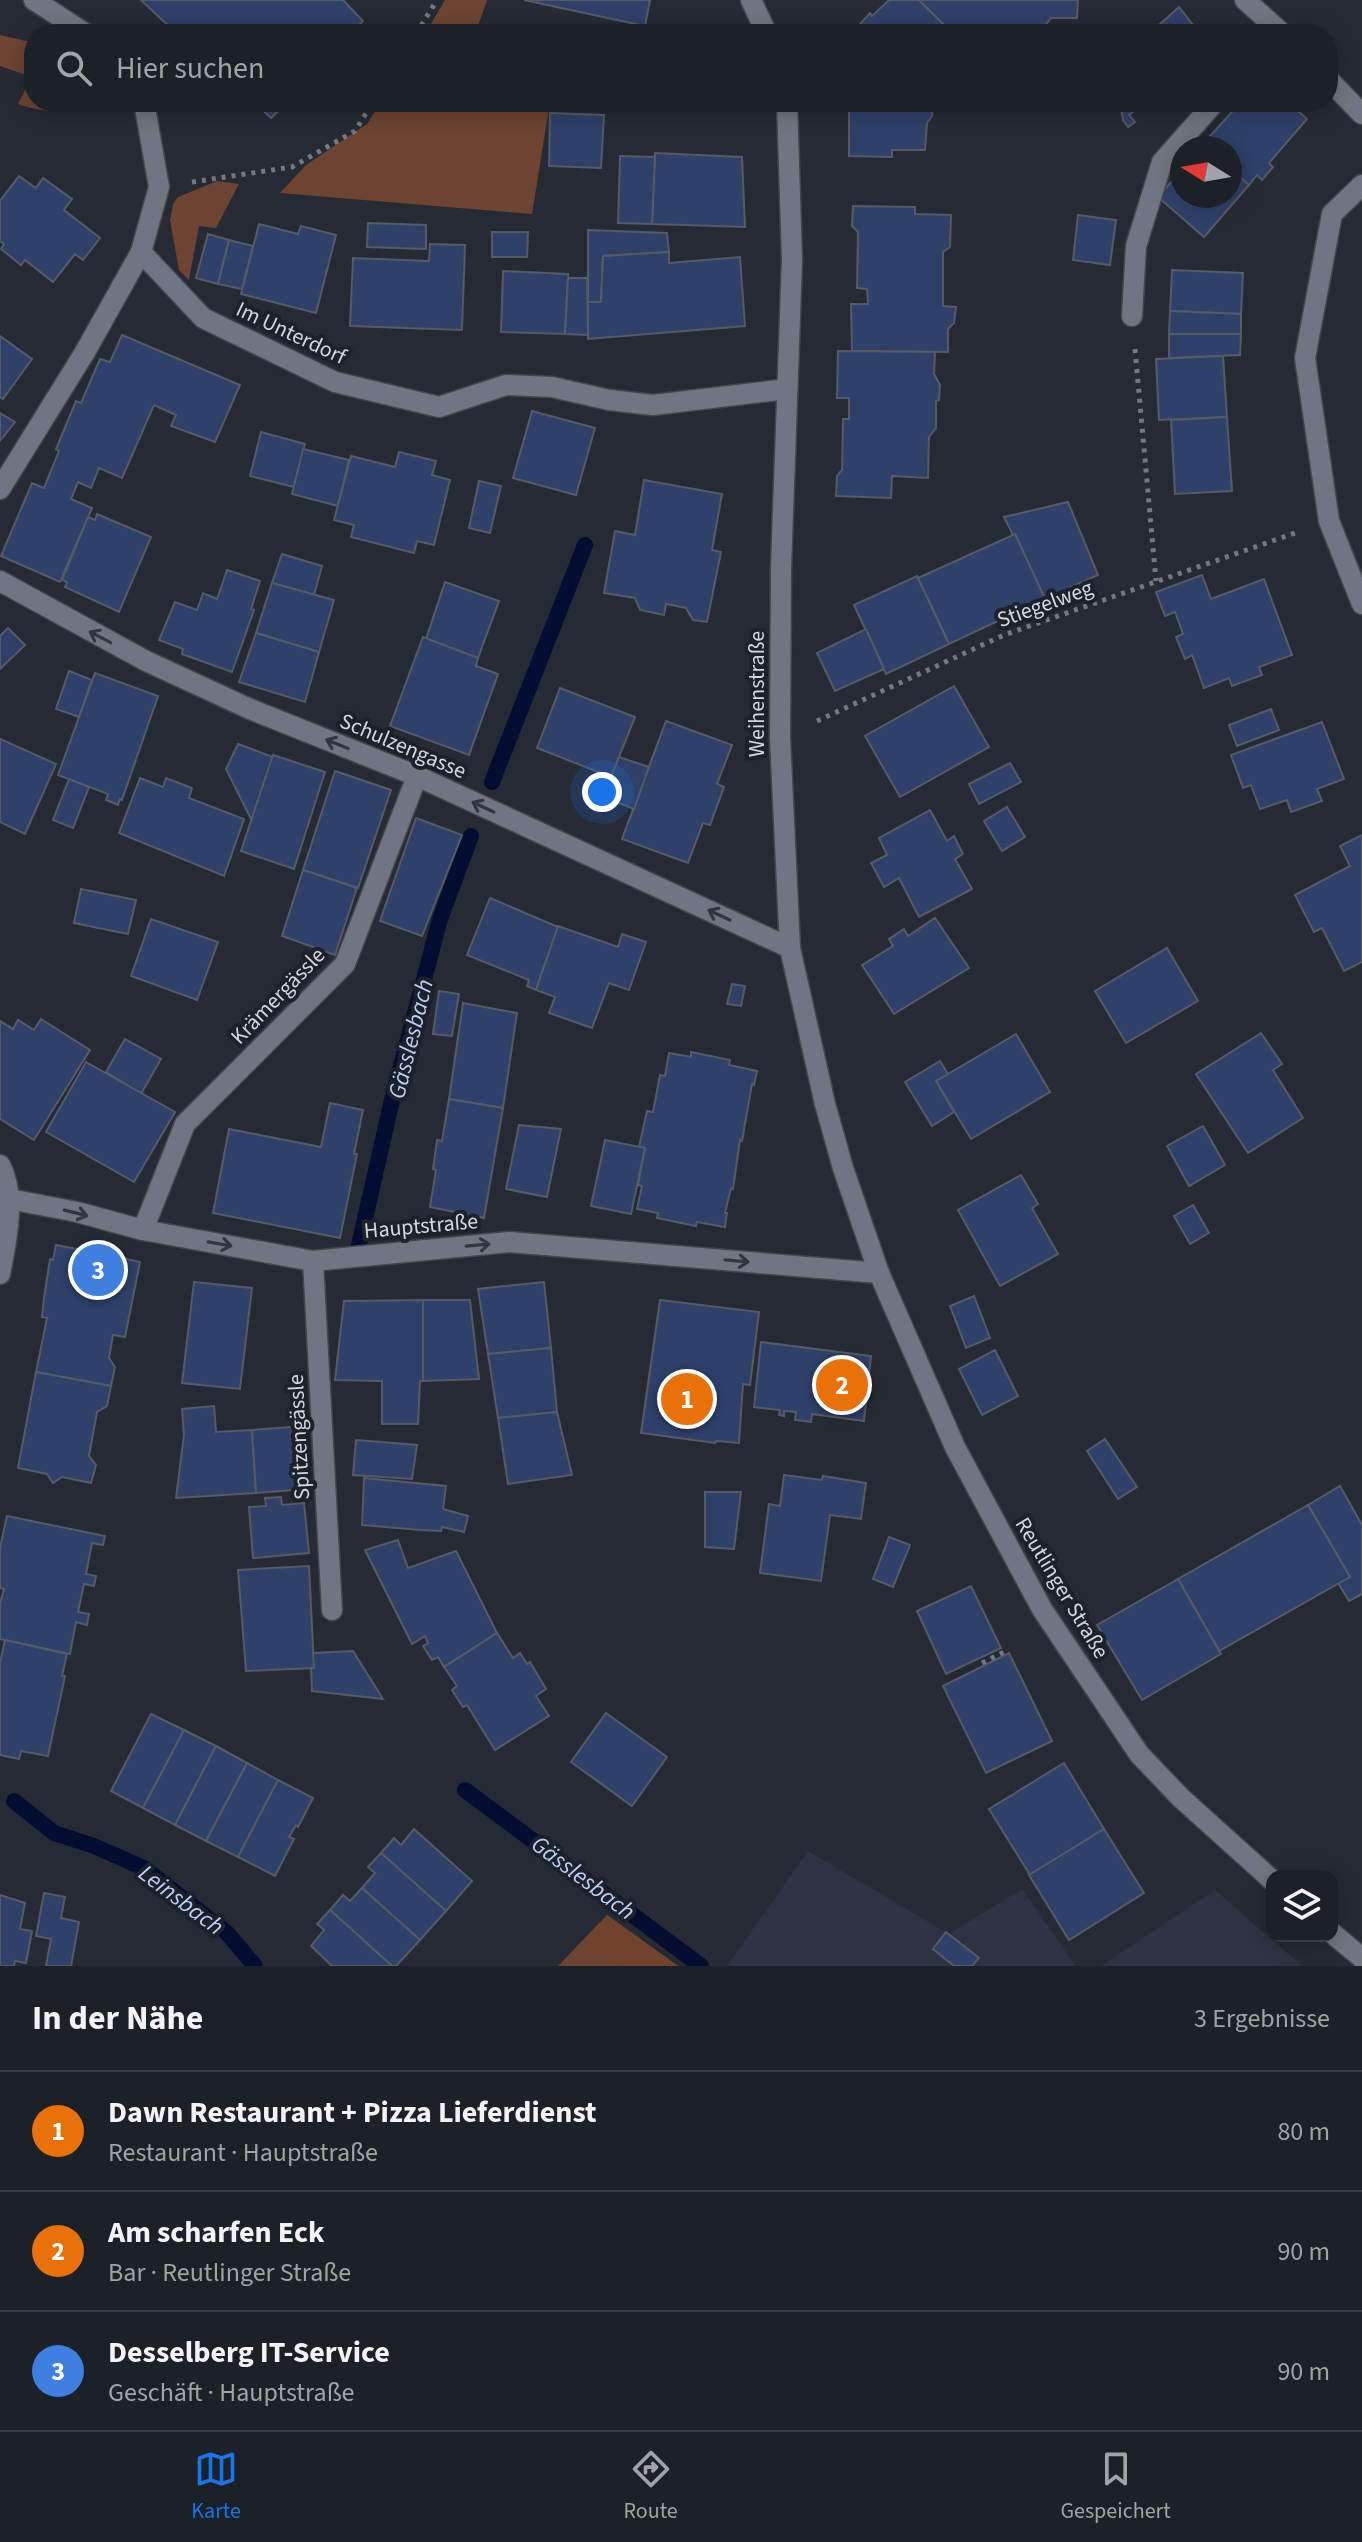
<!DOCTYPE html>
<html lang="de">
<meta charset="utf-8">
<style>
:root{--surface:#1c2027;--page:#25282f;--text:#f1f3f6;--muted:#a0a3a7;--line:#3a3e44;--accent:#1a73e8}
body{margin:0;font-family:"Source Sans 3",sans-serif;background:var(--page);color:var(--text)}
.controls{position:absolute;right:24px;bottom:24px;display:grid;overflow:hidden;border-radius:16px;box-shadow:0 4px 20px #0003}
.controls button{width:72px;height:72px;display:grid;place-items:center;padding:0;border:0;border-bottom:2px solid var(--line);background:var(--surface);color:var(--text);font:40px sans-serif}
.compass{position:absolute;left:1170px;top:136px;width:72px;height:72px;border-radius:50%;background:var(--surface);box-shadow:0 4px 20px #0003;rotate:281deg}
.you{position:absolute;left:602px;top:792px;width:28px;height:28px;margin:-20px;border:6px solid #fff;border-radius:50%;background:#1a73e8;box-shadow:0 0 0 12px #1a73e833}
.badge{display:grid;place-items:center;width:52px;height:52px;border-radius:50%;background:var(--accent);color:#fff;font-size:26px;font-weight:700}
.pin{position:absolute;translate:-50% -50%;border:4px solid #fff;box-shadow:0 2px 8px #0006}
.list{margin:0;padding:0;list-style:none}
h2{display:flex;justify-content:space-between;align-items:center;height:104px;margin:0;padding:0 32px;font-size:34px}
h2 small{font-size:26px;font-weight:400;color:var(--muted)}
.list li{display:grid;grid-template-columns:52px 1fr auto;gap:24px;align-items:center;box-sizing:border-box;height:120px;padding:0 32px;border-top:2px solid var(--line)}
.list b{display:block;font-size:30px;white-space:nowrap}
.list p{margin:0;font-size:26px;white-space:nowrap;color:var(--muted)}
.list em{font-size:26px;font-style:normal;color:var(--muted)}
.icon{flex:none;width:44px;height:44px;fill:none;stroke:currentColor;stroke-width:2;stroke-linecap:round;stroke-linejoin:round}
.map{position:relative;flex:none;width:1362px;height:1966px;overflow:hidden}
.search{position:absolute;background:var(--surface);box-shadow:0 4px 20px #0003;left:24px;right:24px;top:24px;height:88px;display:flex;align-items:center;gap:20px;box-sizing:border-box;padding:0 28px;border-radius:32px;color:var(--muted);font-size:30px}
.sheet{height:464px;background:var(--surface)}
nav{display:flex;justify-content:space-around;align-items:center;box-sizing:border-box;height:112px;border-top:2px solid var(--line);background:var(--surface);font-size:22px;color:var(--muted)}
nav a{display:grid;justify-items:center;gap:4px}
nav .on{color:var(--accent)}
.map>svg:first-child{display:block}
.built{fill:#2c3342}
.green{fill:#6d4431}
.forest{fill:#71422c}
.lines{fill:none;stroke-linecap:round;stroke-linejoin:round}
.stream{stroke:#030d31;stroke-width:16}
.building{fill:#2f416a;stroke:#555b66;stroke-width:2}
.service-casing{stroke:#42464d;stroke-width:23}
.pedestrian-casing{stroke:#42464d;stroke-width:23}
.minor-casing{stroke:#42464d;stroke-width:23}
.secondary-casing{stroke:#42464d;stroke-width:23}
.path{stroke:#747880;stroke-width:5;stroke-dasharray:4 6;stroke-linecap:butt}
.service{stroke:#707681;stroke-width:20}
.pedestrian{stroke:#707681;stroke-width:20}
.minor{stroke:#707681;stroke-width:20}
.secondary{stroke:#707681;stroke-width:20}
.oneway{stroke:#313640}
.labels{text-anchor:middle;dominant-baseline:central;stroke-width:8;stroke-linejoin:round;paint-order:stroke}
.street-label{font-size:22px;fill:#d4d7dd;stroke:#1c212a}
.water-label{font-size:24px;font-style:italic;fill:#bbcff9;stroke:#1c212a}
</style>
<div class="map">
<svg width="1362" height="1966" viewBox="0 0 1362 1966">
<rect width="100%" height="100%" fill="#262a34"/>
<!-- built -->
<g class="built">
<path d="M808,1851L949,1934L1022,1889L1076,1966H727Z"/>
<path d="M1215,1890L1302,1966H1101Z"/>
</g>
<!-- green -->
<g class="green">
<path d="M445,0H487L476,32L443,26L467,34H425Z"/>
<path d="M0,35L34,43V102H104C75,112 48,115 18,104L32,77L0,66Z"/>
<path d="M381,102H472V105L534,107L481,102H594L593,111L549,108L532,214L280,193L306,165L367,124Z"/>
<path d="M217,181L239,184L216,228L199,226L189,280L179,270L170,220L173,204L178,197Z"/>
<path d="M607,1915L678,1966H558Z"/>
</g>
<!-- forest -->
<path class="forest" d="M607,1915L678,1966H620L584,1940Z"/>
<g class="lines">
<!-- stream -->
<g class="stream">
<path d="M492,782L585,545"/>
<path d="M359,1245L392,1100L440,919L471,836"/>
<path d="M465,1790L701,1966"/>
<path d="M14,1801L54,1833L94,1846L144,1868L227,1933L255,1966"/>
</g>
</g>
<!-- building -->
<g class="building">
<path d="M141,0H343L363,21L351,34H177Z"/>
<path d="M524,0H650L645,26Z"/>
<path d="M889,0H919L953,34H851L870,13L872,16Z"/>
<path d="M919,0H1078L1077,18H1051L1044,27L994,25L985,34H953Z"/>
<path d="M1179,7L1200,34H1149Z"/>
<path d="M254,102H287L271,118Z"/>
<path d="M849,102H933L932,116L927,123L925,150H892V157L849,156Z"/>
<path d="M1120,102H1146L1129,115L1135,122L1128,127L1123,120Z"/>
<path d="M1241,102H1288L1307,119L1269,163L1273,167L1262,180L1257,175L1249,185L1230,169V148H1205L1202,145Z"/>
<path d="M550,113L604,115L601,168L549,166Z"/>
<path d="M655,153L742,157L745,227L652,224Z"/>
<path d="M620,156L655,157L652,224L618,223Z"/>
<path d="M1230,169L1249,185L1204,237L1158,197L1182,170V196H1230Z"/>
<path d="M19,176L36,188L43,178L72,199L64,210L100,238L83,260L75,254L53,282L25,260L21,265L1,249L4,244L0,241V201Z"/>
<path d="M853,206L915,207V214L951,215L950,247L943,252V306L956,307L954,323L948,329V352L852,351L851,304H868L867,289L857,288L858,232L852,226Z"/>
<path d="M1078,215L1116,220L1110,265L1073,260Z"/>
<path d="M368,223L426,225V249L367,247Z"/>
<path d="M259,224L298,234L301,226L336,235L316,313L241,294Z"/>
<path d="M588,230L667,233L669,252L603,256L601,302H588Z"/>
<path d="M492,232H528L527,257H492Z"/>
<path d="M208,234L229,240L218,284L196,278Z"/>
<path d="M229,240L253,246L242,289L218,284Z"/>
<path d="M430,244L465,245L462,330L350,326L353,258L429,261Z"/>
<path d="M669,252V263L740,257L745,326L588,339V302H601L603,256Z"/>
<path d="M1172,270L1243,273L1241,314L1170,311Z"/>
<path d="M503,271L568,274L565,334L501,332Z"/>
<path d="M568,278H587L588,335L565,334Z"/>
<path d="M1170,311L1241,314V334H1169Z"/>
<path d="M1169,334H1241L1240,355L1169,358Z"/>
<path d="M122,335L240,385L215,442L171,426L176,415L154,405L122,478L99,468L91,488L78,482L71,499L92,508L60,582L1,556L32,483L44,488L59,451L56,449L76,401L81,403L100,359L110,362Z"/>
<path d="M0,336L32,359L3,399L0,397Z"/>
<path d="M838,351L935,352L934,374L940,385L939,400L936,401V428L929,437L928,478L892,476L891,498L836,496L837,476L842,470L843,419H849V398H837Z"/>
<path d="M1223,356L1227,417L1159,420L1156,359Z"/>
<path d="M532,411L595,428L576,495L513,478Z"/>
<path d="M0,413L15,422L0,441Z"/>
<path d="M1227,417L1232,491L1175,494L1171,420Z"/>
<path d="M261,432L305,444L294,487L250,476Z"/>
<path d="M303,449L349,460L338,506L292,494Z"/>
<path d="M399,452L436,461L432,475L450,480L434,545L417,541L414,553L351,537L354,525L334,520L351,456L395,467Z"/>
<path d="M644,480L722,494L712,550L721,552L707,622L693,620L686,608L666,604L664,615L640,610L635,598L604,593L615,531L635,535Z"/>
<path d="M479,481L501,486L490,533L469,528Z"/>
<path d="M1068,502L1098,575L1045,599L1015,534L1013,535L1004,517Z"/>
<path d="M97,514L151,537L119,612L65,587L67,582L62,580L88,517L95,520Z"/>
<path d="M1015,534L1045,599L949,644L918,578Z"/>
<path d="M282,554L322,566L314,595L272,583Z"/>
<path d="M227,570L260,581L251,609L254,610L232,672L182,654L183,649L159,640L175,602L197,610L203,593L217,599Z"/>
<path d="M1202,575L1211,599L1264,579L1292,655L1259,667L1262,675L1232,686L1229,678L1204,688L1192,655L1185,659L1176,637L1183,634L1175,612L1165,616L1156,592Z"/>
<path d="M917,576L949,644L886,674L854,605Z"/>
<path d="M445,582L499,601L478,658L426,639Z"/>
<path d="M272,583L334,600L319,652L256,633Z"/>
<path d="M8,628L25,645L0,669V636Z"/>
<path d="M866,629L884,669L835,691L817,653Z"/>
<path d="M256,633L319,652L305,702L239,682Z"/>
<path d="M423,637L478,658L476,666L498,674L469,755L390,726Z"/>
<path d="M69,671L92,680L79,717L56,709Z"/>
<path d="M95,673L158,696L122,800L120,799L118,805L106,800L108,794L58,775Z"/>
<path d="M954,686L989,747L900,797L865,736Z"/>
<path d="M560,688L635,717L611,777L537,748Z"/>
<path d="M1271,709L1279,730L1237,746L1229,725Z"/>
<path d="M666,721L732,745L717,784L724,787L710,825L703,823L688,863L622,839Z"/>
<path d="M1322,722L1344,779L1317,789L1322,801L1291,812L1287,800L1260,809L1251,785L1243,788L1231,755Z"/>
<path d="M0,739L56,764L25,834L0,822Z"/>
<path d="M238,744L273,757L252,821L226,769Z"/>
<path d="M273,755L325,772L294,869L241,851Z"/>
<path d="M619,757L649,767L634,809L593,793L600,773L611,777Z"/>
<path d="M1010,763L1021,782L979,804L969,784Z"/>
<path d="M335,771L391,790L358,888L303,870Z"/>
<path d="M140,778L163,787L166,778L192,788L189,798L244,819L224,876L119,833Z"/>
<path d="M69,779L89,787L73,828L53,820Z"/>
<path d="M1007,807L1025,837L1002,851L984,821Z"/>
<path d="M930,810L947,841L954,836L963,854L955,859L972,889L919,917L899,878L884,887L871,863L887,855L879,838Z"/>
<path d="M416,818L462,835L422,936L380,921Z"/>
<path d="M1362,835V962L1344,971L1322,928L1314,932L1295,895L1350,866L1340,846Z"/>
<path d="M303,870L357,888L335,955L282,936Z"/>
<path d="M81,889L136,900L128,934L74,923Z"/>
<path d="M490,898L558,927L536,990L527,986L529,980L467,955Z"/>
<path d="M935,918L969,968L894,1014L862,965L893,946L889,939L904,929L908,936Z"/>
<path d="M151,919L218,942L197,1000L131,976Z"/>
<path d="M558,926L618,947L622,934L646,942L629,990L609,983L592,1028L549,1013L555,997L536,990Z"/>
<path d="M1167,948L1198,1001L1126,1043L1095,991Z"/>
<path d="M732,984L745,986L741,1006L727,1004Z"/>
<path d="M439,991L459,994L452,1036L433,1034Z"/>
<path d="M463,1003L517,1013L503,1108L449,1099Z"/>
<path d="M41,1019L90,1050L34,1140L0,1119V1021L13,1029L18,1020L34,1030Z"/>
<path d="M1261,1033L1282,1064L1273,1070L1303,1118L1248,1153L1196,1074Z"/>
<path d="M1016,1034L1050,1092L971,1139L936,1081Z"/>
<path d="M125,1039L161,1059L141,1094L106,1072Z"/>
<path d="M691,1052L730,1060L729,1065L757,1071L754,1085L752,1084L742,1141L740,1140L733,1189L731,1188L725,1213H727L725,1227L697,1222L696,1226L657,1218L658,1213L637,1209L642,1186L638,1185L645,1148L639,1147L647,1111L653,1112L660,1075L665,1076L669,1053L691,1057Z"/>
<path d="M940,1061L948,1074L936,1081L954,1112L932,1126L905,1082Z"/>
<path d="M86,1062L175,1112L134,1182L46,1132Z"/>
<path d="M449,1099L503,1108L484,1218L430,1207L436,1170L433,1169L437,1140L442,1141Z"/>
<path d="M330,1103L363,1110L354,1154H357L340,1238L213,1213L229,1129L321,1147Z"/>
<path d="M519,1125L561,1129L547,1197L506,1189Z"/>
<path d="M1203,1126L1225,1165L1189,1186L1167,1146Z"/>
<path d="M605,1140L645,1148L631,1214L591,1206Z"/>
<path d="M1021,1175L1038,1204L1032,1208L1058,1254L1000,1286L958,1210Z"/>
<path d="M1193,1205L1209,1233L1190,1244L1174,1216Z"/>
<path d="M56,1245L82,1250L95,1246L102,1247L113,1256L140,1262L125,1337L113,1335L109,1358L115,1367L111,1386L36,1372L47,1318L42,1317L44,1298L50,1259L53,1260Z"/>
<path d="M194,1282L252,1288L240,1389L182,1383Z"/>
<path d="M544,1282L551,1348L488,1354L478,1289Z"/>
<path d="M974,1296L990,1338L966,1348L950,1306Z"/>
<path d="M423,1300H470L479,1379L423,1381Z"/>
<path d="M423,1300V1381H420L418,1424H382V1381L335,1380L344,1301Z"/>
<path d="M660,1300L759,1312L750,1385L743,1384L739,1443L716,1441L715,1443L641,1433Z"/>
<path d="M761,1342L871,1356L864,1421L812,1414L811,1422L795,1420L796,1412L784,1411V1416L779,1415L780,1410L754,1407Z"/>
<path d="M551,1348L557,1412L498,1418L488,1354Z"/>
<path d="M995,1350L1018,1396L982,1415L959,1369Z"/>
<path d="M36,1372L111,1386L107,1406L97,1412L89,1456L96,1465L91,1483L62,1477L53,1483L47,1474L18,1468Z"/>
<path d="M214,1406L216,1432L252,1430L256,1493L176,1498L184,1435L182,1409Z"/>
<path d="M557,1412L572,1475L508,1484L498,1418Z"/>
<path d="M303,1426L307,1489L256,1493L252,1430Z"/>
<path d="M1105,1439L1137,1487L1118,1499L1087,1451Z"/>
<path d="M356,1440L417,1445L412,1479L353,1475Z"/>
<path d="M784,1475L822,1480L823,1476L866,1483L861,1519L830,1515L821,1581L760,1573L769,1504L780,1506Z"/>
<path d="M364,1478L446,1486L443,1509L468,1516L464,1532L442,1527L441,1531L421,1530L362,1525Z"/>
<path d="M1340,1486L1362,1525V1594L1349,1601L1338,1583L1350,1577L1308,1505Z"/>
<path d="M705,1492H741L734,1549L705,1547Z"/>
<path d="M281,1497L282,1505L304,1503L309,1553L253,1558L249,1507L266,1506L265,1498Z"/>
<path d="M1308,1505L1350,1577L1219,1651L1178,1579Z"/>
<path d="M7,1516L105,1536L103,1545L92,1543L86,1574L96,1576L94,1586L84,1584L78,1612L89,1614L87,1625L76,1622L70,1654L0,1639V1604L4,1589L0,1588V1548Z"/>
<path d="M889,1537L910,1545L893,1587L873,1579Z"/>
<path d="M398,1540L408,1568L456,1551L497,1633L444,1667L438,1657L432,1660L423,1646L428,1643L425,1636L412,1644L365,1550Z"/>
<path d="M309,1566L314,1668L246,1671L238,1570Z"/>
<path d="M1178,1579L1221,1654L1142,1700L1097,1625Z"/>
<path d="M971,1586L1001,1648L946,1674L917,1611Z"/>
<path d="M497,1633L513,1658L520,1653L527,1664L530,1662L546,1689L536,1696L549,1716L495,1750L467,1705L463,1707L452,1690L457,1686L444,1667Z"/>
<path d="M5,1640L67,1654L62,1676H65L48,1756L21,1751L19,1759L0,1755V1663Z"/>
<path d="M353,1651L383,1699L312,1691L311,1668H314L313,1653Z"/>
<path d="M1009,1653L1052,1741L986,1773L943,1686Z"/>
<path d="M606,1713L667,1757L632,1806L571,1762Z"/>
<path d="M151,1714L184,1730L143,1808L111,1791Z"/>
<path d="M184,1730L216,1746L175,1825L143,1808Z"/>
<path d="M216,1746L247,1763L206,1841L175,1825Z"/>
<path d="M247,1763L278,1780L238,1857L206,1841Z"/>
<path d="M1064,1763L1104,1829L1030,1875L989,1809Z"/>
<path d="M278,1780L313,1798L298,1827L296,1825L289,1837L294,1839L275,1876L238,1857Z"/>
<path d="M414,1829L472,1881L446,1911L381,1853L394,1838L401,1845Z"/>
<path d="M1104,1829L1144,1893L1069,1940L1029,1875Z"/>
<path d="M381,1853L446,1911L420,1940L362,1888L375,1873L368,1867Z"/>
<path d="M362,1888L420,1940L396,1966H392L330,1910L343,1895L350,1901Z"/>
<path d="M44,1893L65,1897L61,1918L79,1922L71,1966H46L51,1939L36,1936Z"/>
<path d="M0,1895L25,1903L20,1929L32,1931L26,1963L15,1961L14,1966H0Z"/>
<path d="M330,1910L392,1966H332L311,1946L324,1930L317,1924Z"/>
<path d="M946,1932L979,1958L972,1966H954L933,1949Z"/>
</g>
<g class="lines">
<!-- service casing -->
<g class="service-casing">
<g id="service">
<path d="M1132,316L1136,246L1162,162L1215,102"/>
<path d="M143,1230L185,1124L345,964L417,776"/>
<path d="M313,1261L332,1610"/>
</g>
</g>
<!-- pedestrian casing -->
<g class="pedestrian-casing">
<path id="pedestrian" d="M85,352L141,252"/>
</g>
<!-- minor casing -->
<g class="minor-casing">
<g id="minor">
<path d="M34,0L86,34"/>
<path d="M1245,0L1283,34"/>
<path d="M1328,79L1362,114"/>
<path d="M144,102L159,187L141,252L203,318L335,382L439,407L506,385L552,387L609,400L653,405L787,389"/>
<path d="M1362,185L1332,214L1305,358L1329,521L1362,604"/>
<path d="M0,489L85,352"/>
<path d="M0,581L146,661L250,709L417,776L790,948"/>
<path d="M0,1165C17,1197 6,1241 0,1274"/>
<path d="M9,1199L77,1212L143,1230L313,1261L509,1242L879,1273"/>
</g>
</g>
<!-- secondary casing -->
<g class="secondary-casing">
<g id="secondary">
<path d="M751,0L767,34"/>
<path d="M787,102L792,260L781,568L780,738L790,948L825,1104L843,1168L879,1273L955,1447L1042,1609L1139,1754L1181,1798L1272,1880"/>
<path d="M1332,1933L1362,1958"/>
</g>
</g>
<!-- path -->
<g class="path">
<path d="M416,34L437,0"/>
<path d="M192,182L292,167L355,131L373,102"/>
<path d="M1135,349L1156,581"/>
<path d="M817,721L1004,635L1295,533"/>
<path d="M982,1663L1008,1650"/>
</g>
<!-- service -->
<use href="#service" class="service"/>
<!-- pedestrian -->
<use href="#pedestrian" class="pedestrian"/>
<!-- minor -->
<use href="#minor" class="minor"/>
<!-- secondary -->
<use href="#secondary" class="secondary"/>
</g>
<!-- one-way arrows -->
<defs><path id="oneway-shaft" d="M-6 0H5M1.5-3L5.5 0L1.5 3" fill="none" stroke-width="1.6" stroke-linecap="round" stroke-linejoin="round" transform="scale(2)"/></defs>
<g class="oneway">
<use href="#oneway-shaft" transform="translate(100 637) rotate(-152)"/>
<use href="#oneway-shaft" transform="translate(337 744) rotate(-158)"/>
<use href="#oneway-shaft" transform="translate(483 807) rotate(-155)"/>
<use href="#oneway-shaft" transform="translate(719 915) rotate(-155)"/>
<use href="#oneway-shaft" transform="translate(76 1213) rotate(14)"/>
<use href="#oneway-shaft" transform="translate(220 1244) rotate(10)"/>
<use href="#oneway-shaft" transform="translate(478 1245) rotate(-5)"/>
<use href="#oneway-shaft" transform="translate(737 1261) rotate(5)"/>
</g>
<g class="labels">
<!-- street labels -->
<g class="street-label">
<text transform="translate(291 333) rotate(25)">Im Unterdorf</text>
<text transform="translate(1045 604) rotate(-20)">Stiegelweg</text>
<text transform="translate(757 694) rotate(-90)">Weihenstraße</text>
<text transform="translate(403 746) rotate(23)">Schulzengasse</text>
<text transform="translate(278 996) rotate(-46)">Krämergässle</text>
<text transform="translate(421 1226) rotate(-5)">Hauptstraße</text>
<text transform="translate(299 1437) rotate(-93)">Spitzengässle</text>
<text transform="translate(1062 1588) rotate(59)">Reutlinger Straße</text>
</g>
<!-- water labels -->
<g class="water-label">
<text transform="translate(411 1039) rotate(-76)">Gässlesbach</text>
<text transform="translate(583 1878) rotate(37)">Gässlesbach</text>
<text transform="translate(181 1900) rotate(37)">Leinsbach</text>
</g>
</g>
</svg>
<div class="controls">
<button><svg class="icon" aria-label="layers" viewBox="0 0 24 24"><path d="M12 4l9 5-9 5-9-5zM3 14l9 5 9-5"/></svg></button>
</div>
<svg class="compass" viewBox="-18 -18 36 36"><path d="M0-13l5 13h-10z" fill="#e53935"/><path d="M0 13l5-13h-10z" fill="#a0a3a7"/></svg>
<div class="you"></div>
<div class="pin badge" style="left:687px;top:1399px;background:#e8710a">1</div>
<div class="pin badge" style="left:842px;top:1385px;background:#e8710a">2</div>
<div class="pin badge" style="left:98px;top:1270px;background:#3f7fe0">3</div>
<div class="search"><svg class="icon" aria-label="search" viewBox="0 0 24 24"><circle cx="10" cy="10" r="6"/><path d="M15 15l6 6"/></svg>Hier suchen</div>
</div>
<section class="sheet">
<h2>In der Nähe<small>3 Ergebnisse</small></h2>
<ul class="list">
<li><span class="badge" style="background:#e8710a">1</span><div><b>Dawn Restaurant + Pizza Lieferdienst</b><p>Restaurant · Hauptstraße</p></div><em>80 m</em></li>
<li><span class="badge" style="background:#e8710a">2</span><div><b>Am scharfen Eck</b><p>Bar · Reutlinger Straße</p></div><em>90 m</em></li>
<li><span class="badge" style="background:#3f7fe0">3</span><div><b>Desselberg IT-Service</b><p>Geschäft · Hauptstraße</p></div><em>90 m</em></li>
</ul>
</section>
<nav>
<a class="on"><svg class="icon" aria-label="map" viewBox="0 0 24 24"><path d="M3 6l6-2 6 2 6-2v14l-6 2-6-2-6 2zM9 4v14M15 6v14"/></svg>Karte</a>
<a><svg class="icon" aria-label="directions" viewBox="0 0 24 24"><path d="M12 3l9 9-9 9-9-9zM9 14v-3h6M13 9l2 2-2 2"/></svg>Route</a>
<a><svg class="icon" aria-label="saved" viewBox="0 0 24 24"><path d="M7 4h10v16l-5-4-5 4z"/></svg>Gespeichert</a>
</nav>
